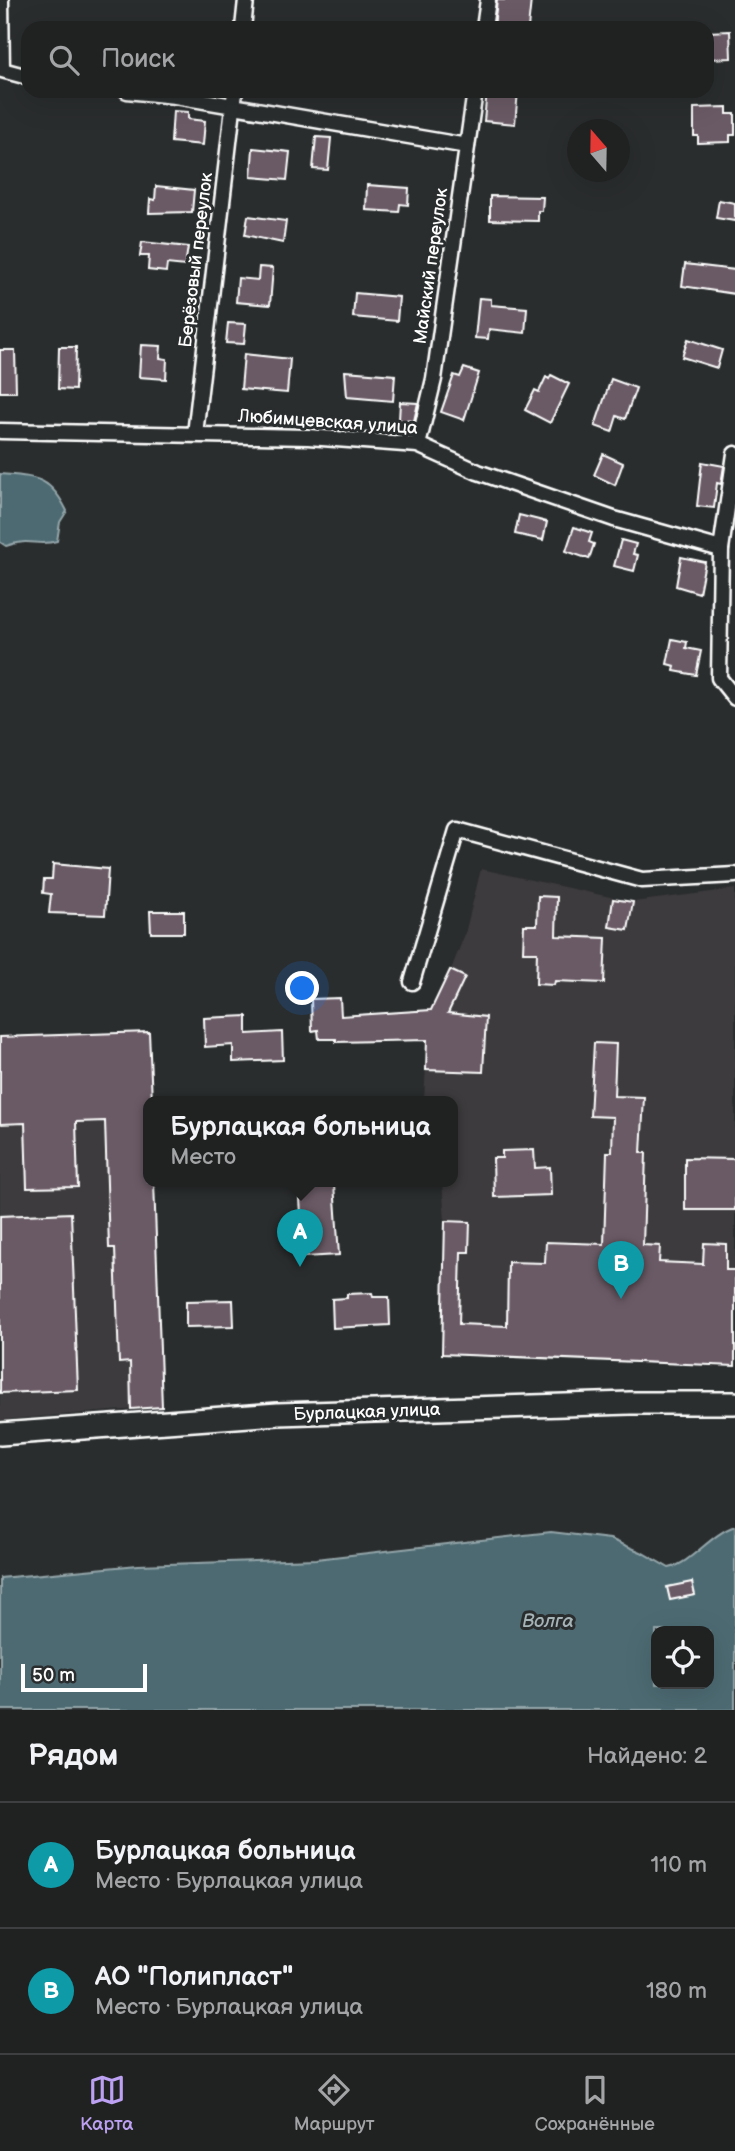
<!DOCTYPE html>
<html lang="ru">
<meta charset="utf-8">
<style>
:root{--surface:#202222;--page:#2d2f2f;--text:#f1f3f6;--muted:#a2a4a5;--line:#3d3f40;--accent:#bca0f2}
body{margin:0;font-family:"Balsamiq Sans",sans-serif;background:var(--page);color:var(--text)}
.controls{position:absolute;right:21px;bottom:21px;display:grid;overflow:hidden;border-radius:14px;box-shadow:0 7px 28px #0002}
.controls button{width:63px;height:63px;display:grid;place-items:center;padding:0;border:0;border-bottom:2px solid var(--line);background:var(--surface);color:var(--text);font:35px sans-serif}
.compass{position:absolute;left:567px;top:119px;width:63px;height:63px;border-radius:50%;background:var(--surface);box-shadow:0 7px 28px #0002;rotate:340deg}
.scale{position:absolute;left:21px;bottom:18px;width:126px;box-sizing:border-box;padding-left:7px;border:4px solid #fff;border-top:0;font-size:19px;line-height:24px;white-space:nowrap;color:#fff;-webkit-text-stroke:5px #2a2d2e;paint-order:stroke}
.you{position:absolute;left:303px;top:989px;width:24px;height:24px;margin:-18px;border:5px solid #fff;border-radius:50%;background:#1a73e8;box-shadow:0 0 0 10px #1a73e833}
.badge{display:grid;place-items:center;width:46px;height:46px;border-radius:50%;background:var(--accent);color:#fff;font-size:23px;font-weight:700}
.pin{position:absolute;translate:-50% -58px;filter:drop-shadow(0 2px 4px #0008)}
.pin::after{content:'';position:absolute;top:37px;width:24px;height:21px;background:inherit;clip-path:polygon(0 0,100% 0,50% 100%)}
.popup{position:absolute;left:143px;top:1096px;width:315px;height:91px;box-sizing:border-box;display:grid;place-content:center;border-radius:14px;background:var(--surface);filter:drop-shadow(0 2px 5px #0005);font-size:23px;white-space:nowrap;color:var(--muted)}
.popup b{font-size:26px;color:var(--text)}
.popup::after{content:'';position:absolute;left:50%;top:100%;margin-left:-14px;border:14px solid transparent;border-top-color:var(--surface)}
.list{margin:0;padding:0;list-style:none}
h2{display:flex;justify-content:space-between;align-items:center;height:91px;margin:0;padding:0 28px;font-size:30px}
h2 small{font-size:23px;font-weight:400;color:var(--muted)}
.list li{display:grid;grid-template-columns:46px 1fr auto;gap:21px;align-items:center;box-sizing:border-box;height:126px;padding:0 28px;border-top:2px solid var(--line)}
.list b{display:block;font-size:26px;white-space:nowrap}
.list p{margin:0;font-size:23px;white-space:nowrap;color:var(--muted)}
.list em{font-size:23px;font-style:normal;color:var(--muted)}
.icon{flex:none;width:38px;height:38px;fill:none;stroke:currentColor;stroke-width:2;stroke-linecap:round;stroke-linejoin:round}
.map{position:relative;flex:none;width:735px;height:1710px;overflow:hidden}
.search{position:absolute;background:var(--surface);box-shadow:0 7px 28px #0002;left:21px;right:21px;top:21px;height:77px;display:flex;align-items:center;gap:18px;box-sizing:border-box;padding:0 24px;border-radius:21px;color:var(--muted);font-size:26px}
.sheet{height:343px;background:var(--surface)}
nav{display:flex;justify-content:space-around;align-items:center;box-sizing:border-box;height:98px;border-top:2px solid var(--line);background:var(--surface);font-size:19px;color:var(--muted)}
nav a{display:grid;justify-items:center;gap:4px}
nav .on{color:var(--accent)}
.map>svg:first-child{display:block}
.built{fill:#3d3a3e}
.water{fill:#4d6a72;stroke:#94a6aa;stroke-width:2;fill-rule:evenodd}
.building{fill:#6a5a65;stroke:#fff;stroke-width:2}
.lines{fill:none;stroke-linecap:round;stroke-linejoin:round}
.street-casing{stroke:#fff;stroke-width:19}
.secondary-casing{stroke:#fff;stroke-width:26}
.street{stroke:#2a2d2e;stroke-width:14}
.secondary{stroke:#2a2d2e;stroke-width:21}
.labels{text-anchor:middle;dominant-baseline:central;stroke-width:6;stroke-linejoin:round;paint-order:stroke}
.street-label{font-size:18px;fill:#fff;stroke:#2a2d2e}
.water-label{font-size:19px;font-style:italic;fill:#a6b4b8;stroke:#2a2d2e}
</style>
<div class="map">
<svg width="735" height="1710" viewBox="0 0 735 1710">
<rect width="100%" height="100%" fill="#2a2d2e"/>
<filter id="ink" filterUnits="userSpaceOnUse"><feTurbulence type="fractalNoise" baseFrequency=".0143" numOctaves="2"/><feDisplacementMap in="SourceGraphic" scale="14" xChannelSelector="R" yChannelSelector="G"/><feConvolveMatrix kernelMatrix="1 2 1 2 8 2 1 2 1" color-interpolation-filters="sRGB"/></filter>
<g filter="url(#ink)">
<!-- built -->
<g class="built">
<path d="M481,869L633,902L735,889V1366L442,1354L445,1221L442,1181H452V1101H424L428,1028L465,934Z"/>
<path d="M149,1032L152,1101H148V1181H154L162,1407L0,1420V1038Z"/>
</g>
<!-- water -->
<g class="water">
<path d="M0,474C36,477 50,476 67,511L60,522L57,541C37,547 30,537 6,546L0,542Z"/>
<path d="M735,1526V1710H0V1578L138,1565L316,1559L551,1532L610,1539L641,1552L669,1568C692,1563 709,1535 735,1526ZM656,1631H709V1684H656Z"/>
</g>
<!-- building -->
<g class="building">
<path d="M497,0H531L528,28H494Z"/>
<path d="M730,31L731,58L707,59V32Z"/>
<path d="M487,91H518L515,124L484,121Z"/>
<path d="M727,107V114H735V135H730V142L698,143V136H694V108Z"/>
<path d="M173,111L188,112V119L205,121L203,145L171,142Z"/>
<path d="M316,137L331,138L328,170L313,169Z"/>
<path d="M253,148L290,152L287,180L251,177Z"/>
<path d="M367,185L409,188L408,205L400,204L399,212L366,210Z"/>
<path d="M156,186L194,190L192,212L149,213L150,199L155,200Z"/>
<path d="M490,196L543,197L542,211H538V221L490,220Z"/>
<path d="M719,200L735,203V221L716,218Z"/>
<path d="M248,216L286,221L283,243L245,235Z"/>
<path d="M142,242L188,247L185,266L167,264L166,272L148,270L149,256H140Z"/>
<path d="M685,264L735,270V294L682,286Z"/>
<path d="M259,267L273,268L270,305L236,302L238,278L258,280Z"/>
<path d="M355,293L399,297L397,321L353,317Z"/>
<path d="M479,298L491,299V305L527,308L525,333L489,329L488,339L475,338Z"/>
<path d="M228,323L246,324L244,344L226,343Z"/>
<path d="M688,339L722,350L717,368L682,357Z"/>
<path d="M141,345L161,346L160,358L167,359L166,379L139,377Z"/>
<path d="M59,347H76L75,390L58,389Z"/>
<path d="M0,350H15L16,392H0Z"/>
<path d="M244,354L290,359L287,393L241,389Z"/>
<path d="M464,368L479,373L464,420L441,412L454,375L460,377Z"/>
<path d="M345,371L395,375L393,401L347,397Z"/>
<path d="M551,375L569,384L550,423L525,410L535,390L539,392L546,377L549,379Z"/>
<path d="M611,379L636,388L625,419L617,416L612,432L595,426Z"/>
<path d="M400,402L418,403L414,421L399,420Z"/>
<path d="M603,454L623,463L615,485L594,475Z"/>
<path d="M702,462L724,466L721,484L717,483L714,508L697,506Z"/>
<path d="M519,515L547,522L543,540L515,534Z"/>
<path d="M574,527L592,533L589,542L594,544L589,559L566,551Z"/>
<path d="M621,540L636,544L633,554L638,555L634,571L614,566Z"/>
<path d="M681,557L705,562L699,593L676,586Z"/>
<path d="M672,639L687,642L686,648L701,651L696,675L674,671L675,666L667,664Z"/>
<path d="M53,864L108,869L105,915L49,913L51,894L43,893L44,879H52Z"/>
<path d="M538,896L557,897L556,936L606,938L604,983L555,981L554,985L536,984L537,952H523L524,925H537Z"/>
<path d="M613,899L633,902L628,930L609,927Z"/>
<path d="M150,911H184V933H151Z"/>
<path d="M450,970L465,977L448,1013L486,1017L483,1072L426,1070L427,1040L336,1042V1039H319L318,1030L312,1031L311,999L340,998L341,1016L431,1010Z"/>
<path d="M247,1016V1034L282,1032L283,1060L233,1062V1045L205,1047L204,1018Z"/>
<path d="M149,1032L152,1101H148V1181H154L162,1407L131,1409L130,1362L119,1363L115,1248H109L105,1121L76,1122L78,1187L27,1188L25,1123L0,1124V1037Z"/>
<path d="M594,1043L616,1044L614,1096L644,1097L641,1153H646L643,1245L660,1246L659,1262L703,1264L704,1243L726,1244V1270H735V1366L442,1354L445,1221L470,1222L469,1252H461L459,1324L507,1326L508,1262L545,1263L546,1242L604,1244L607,1152H612L613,1117L590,1116Z"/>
<path d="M534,1150L535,1168L550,1167L551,1195L494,1197L493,1158H502V1151Z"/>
<path d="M685,1158L735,1159V1210H685Z"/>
<path d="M334,1184L339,1255L304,1257L299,1185Z"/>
<path d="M71,1213L78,1390L0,1393V1216Z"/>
<path d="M372,1293L373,1297H389L390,1325L333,1328L332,1299L347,1298V1294Z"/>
<path d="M233,1300L234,1326L186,1327V1301Z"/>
<path d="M692,1582L695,1595L670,1600L667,1587Z"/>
</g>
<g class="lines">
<!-- street casing -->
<g class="street-casing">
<g id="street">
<path d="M1,0L2,70L28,77"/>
<path d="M243,28L246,0"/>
<path d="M484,28L488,0"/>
<path d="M127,91L175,96L467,146"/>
<path d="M0,431L308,437L418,445L478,472L614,519L721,549"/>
<path d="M195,434L235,91"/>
<path d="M418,445L434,379L475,91"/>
<path d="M735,454L721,549L719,678L735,698"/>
<path d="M412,982L457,830L642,880L735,875"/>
</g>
</g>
<!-- secondary casing -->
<g class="secondary-casing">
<path id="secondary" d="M0,1434L278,1414L630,1403H735"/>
</g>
<!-- street -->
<use href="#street" class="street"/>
<!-- secondary -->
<use href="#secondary" class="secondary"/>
</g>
</g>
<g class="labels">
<!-- street labels -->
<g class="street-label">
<text transform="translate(196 260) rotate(-83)">Берёзовый переулок</text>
<text transform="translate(431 266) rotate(-82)">Майский переулок</text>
<text transform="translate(328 422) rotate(4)">Любимцевская улица</text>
<text transform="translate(367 1412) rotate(-2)">Бурлацкая улица</text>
</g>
<!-- water labels -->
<g class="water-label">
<text x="548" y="1621">Волга</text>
</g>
</g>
</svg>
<div class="controls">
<button><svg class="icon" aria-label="locate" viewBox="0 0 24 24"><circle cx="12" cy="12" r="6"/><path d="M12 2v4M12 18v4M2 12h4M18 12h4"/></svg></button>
</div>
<svg class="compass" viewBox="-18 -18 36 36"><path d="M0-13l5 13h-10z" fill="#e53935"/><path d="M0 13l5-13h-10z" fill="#a2a4a5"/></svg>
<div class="scale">50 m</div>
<div class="you"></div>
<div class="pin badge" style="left:300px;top:1267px;background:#0f9aa8">A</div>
<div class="popup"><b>Бурлацкая больница</b>Место</div>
<div class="pin badge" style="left:621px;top:1299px;background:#0f9aa8">B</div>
<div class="search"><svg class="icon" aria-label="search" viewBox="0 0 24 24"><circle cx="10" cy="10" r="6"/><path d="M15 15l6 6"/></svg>Поиск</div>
</div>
<section class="sheet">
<h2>Рядом<small>Найдено: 2</small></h2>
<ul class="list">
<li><span class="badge" style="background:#0f9aa8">A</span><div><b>Бурлацкая больница</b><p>Место · Бурлацкая улица</p></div><em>110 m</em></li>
<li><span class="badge" style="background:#0f9aa8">B</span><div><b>АО &quot;Полипласт&quot;</b><p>Место · Бурлацкая улица</p></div><em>180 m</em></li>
</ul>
</section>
<nav>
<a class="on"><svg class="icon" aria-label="map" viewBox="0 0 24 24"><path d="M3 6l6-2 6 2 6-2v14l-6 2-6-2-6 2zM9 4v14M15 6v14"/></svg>Карта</a>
<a><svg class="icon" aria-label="directions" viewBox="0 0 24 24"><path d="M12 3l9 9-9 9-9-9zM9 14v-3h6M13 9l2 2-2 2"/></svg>Маршрут</a>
<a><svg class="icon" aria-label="saved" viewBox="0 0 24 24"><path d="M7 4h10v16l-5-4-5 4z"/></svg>Сохранённые</a>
</nav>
